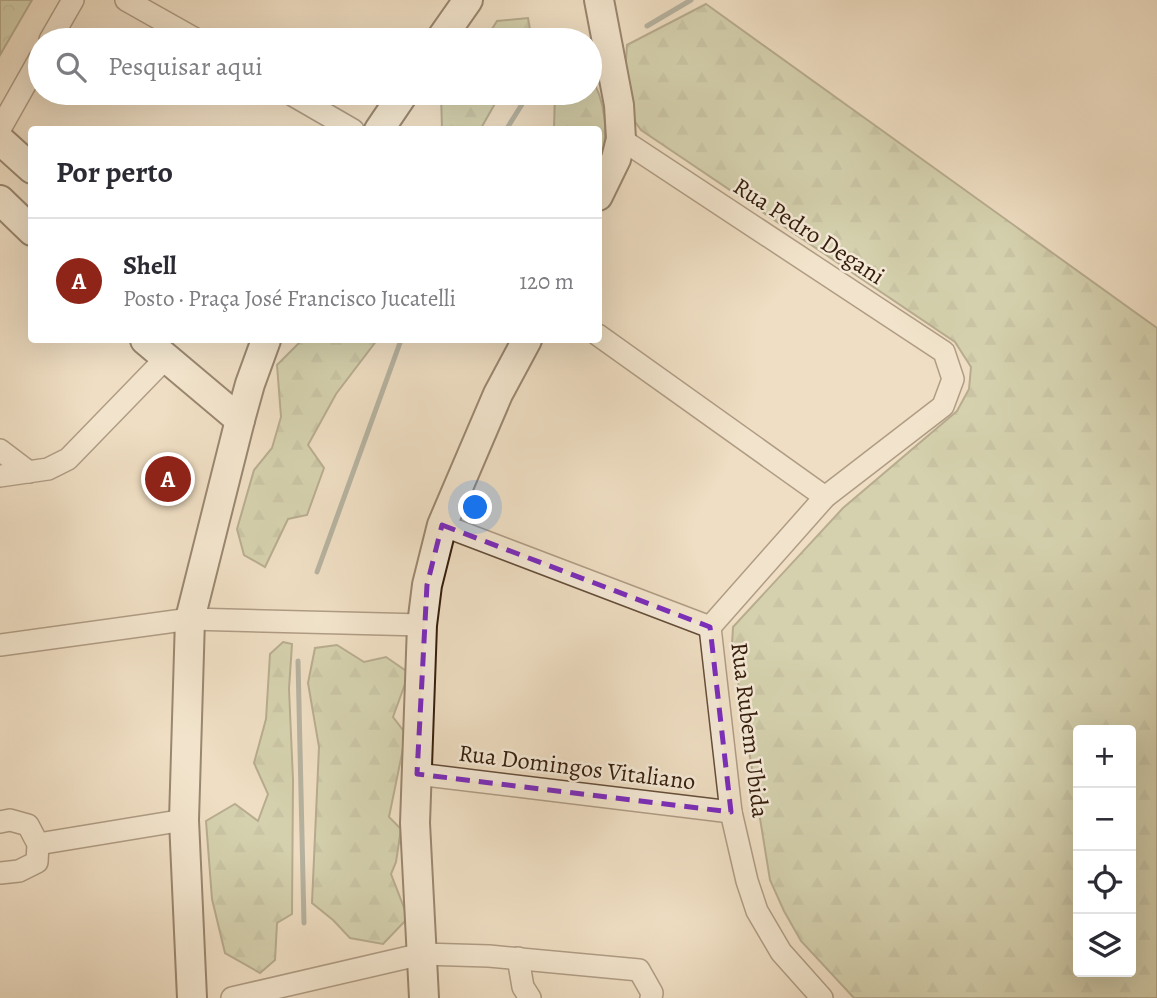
<!DOCTYPE html>
<html lang="pt">
<meta charset="utf-8">
<style>
:root{--surface:#fff;--page:#f7f7f7;--text:#2b2b33;--muted:#7c7c81;--line:#e1e1e2;--accent:#8f2418}
body{margin:0;font-family:Alegreya,serif;background:var(--page);color:var(--text)}
.controls{position:absolute;right:21px;bottom:21px;display:grid;overflow:hidden;border-radius:7px;box-shadow:0 7px 28px #0002}
.controls button{width:63px;height:63px;display:grid;place-items:center;padding:0;border:0;border-bottom:2px solid var(--line);background:var(--surface);color:var(--text);font:35px sans-serif}
.you{position:absolute;left:476px;top:508px;width:24px;height:24px;margin:-18px;border:5px solid #fff;border-radius:50%;background:#1a73e8;box-shadow:0 0 0 10px #1a73e833}
.badge{display:grid;place-items:center;width:46px;height:46px;border-radius:50%;background:var(--accent);color:#fff;font-size:23px;font-weight:700}
.pin{position:absolute;translate:-50% -50%;border:4px solid #fff;box-shadow:0 2px 7px #0006}
.list{margin:0;padding:0;list-style:none}
h2{display:flex;justify-content:space-between;align-items:center;height:91px;margin:0;padding:0 28px;font-size:30px}
h2 small{font-size:23px;font-weight:400;color:var(--muted)}
.list li{display:grid;grid-template-columns:46px 1fr auto;gap:21px;align-items:center;box-sizing:border-box;height:126px;padding:0 28px;border-top:2px solid var(--line)}
.list b{display:block;font-size:26px;white-space:nowrap}
.list p{margin:0;font-size:23px;white-space:nowrap;color:var(--muted)}
.list em{font-size:23px;font-style:normal;color:var(--muted)}
.icon{flex:none;width:38px;height:38px;fill:none;stroke:currentColor;stroke-width:2;stroke-linecap:round;stroke-linejoin:round}
.map{position:relative;flex:none;width:1157px;height:998px;overflow:hidden}
.search{position:absolute;background:var(--surface);box-shadow:0 7px 28px #0002;left:28px;top:28px;width:574px;height:77px;display:flex;align-items:center;gap:18px;box-sizing:border-box;padding:0 24px;border-radius:38px;color:var(--muted);font-size:26px}
.panel{position:absolute;background:var(--surface);box-shadow:0 7px 28px #0002;left:28px;top:126px;width:574px;height:217px;border-radius:7px}
.map>svg:first-child{display:block}
.forest{fill:url(#forest-firs);stroke:#767050;stroke-width:2;fill-rule:evenodd}
.park{fill:url(#park-crowns);stroke:#767050;stroke-width:2}
.lines{fill:none;stroke-linecap:round;stroke-linejoin:round}
.stream{stroke:#727c74;stroke-width:5}
.street-casing{stroke:#644d39;stroke-width:24}
.secondary-casing{stroke:#351d0b;stroke-width:32}
.street{stroke:#f5ead8;stroke-width:21}
.secondary{stroke:#f5ead8;stroke-width:28}
.marked{fill:none;stroke:#7b2cbf;stroke-width:5;stroke-dasharray:14 9;stroke-linejoin:round}
.labels{text-anchor:middle;dominant-baseline:central;stroke-width:5;stroke-linejoin:round;paint-order:stroke}
.street-label{font-size:24px;fill:#351d0b;stroke:#f5ead8}
</style>
<div class="map">
<svg width="1157" height="998" viewBox="0 0 1157 998">
<defs>
<pattern id="forest-firs" width="22" height="20" patternUnits="userSpaceOnUse" patternTransform="scale(1.75)"><rect width="22" height="20" fill="#b6c296"/><path d="M5 1l3.5 6h-7zM16 11l3.5 6h-7z" fill="#9da680"/></pattern>
<pattern id="park-crowns" width="20" height="18" patternUnits="userSpaceOnUse" patternTransform="scale(1.75)"><rect width="20" height="18" fill="#b6c296"/><path d="M2 6a3 3 0 1 1 6 0M12 15a3 3 0 1 1 6 0" fill="none" stroke="#9da680"/></pattern>
</defs>
<rect width="100%" height="100%" fill="#efdec3"/>
<filter id="stains"><feTurbulence type="fractalNoise" baseFrequency=".00286" numOctaves="4"/><feColorMatrix values="0 0 0 0 .2 0 0 0 0 .09 0 0 0 0 .02 0 0 0 .5 -.17"/></filter>
<radialGradient id="worn" r=".72"><stop offset=".6" stop-color="#630" stop-opacity="0"/><stop offset="1" stop-color="#630" stop-opacity=".3"/></radialGradient>
<!-- forest -->
<g class="forest">
<path d="M706,4L1157,328V998H854L801,941L784,911L770,880L732,646L733,627L843,508L957,411L969,389L971,367L955,342L641,130L623,105L627,45ZM1078,730H1131V972H1078Z"/>
<path d="M528,18L532,40H485L497,21Z"/>
<path d="M590,76C604,97 611,136 599,159L598,130L554,129L555,93H590Z"/>
<path d="M441,93H501L480,130L442,129Z"/>
<path d="M302,340H377L336,394L308,445L324,468L307,515L288,519L265,567L244,555L237,529L254,470L272,448L281,417L277,365Z"/>
<path d="M283,642L292,644L289,689L293,780L292,914L277,923L275,960L260,973L225,953L212,899L206,821L235,804L258,821L268,794L254,763L266,719L270,654Z"/>
<path d="M337,645L364,662L386,657L409,673L393,717L406,734L389,817L401,829L396,862L391,874L408,918L383,944L350,938L333,920L312,903L319,747L308,683L315,648Z"/>
</g>
<!-- park -->
<path class="park" d="M0,0H32L0,55Z"/>
<g class="lines">
<!-- stream -->
<g class="stream">
<path d="M647,26L691,0"/>
<path d="M506,130L529,93"/>
<path d="M317,572L401,340"/>
<path d="M298,661L304,923"/>
</g>
<!-- street casing -->
<g class="street-casing">
<g id="street">
<path d="M126,0L197,40"/>
<path d="M50,40L73,0"/>
<path d="M289,93L353,130"/>
<path d="M0,129L40,58"/>
<path d="M621,139L944,352L953,379L943,406L825,497L710,627L731,812L747,881L757,911L781,952L822,998"/>
<path d="M598,335L825,497"/>
<path d="M0,450L29,472"/>
<path d="M0,476L48,469L68,459L165,359"/>
<path d="M442,525L710,627"/>
<path d="M0,645L190,619L422,625"/>
<path d="M417,774L731,812"/>
<path d="M0,822L10,820L28,825L38,844L37,862L19,871L0,873"/>
<path d="M38,844L184,820"/>
<path d="M518,958L523,987L530,998"/>
<path d="M232,998L422,954L489,956L639,970L652,993L651,998"/>
</g>
</g>
<!-- secondary casing -->
<g class="secondary-casing">
<g id="secondary">
<path d="M440,40L468,0"/>
<path d="M379,130L404,93"/>
<path d="M0,140L32,169"/>
<path d="M598,196L616,159L621,139L619,105L599,0"/>
<path d="M0,200L32,231"/>
<path d="M145,340L240,420"/>
<path d="M192,998L184,820L190,619L240,420L250,384L266,340"/>
<path d="M424,998L415,823L422,625L427,585L442,525L498,394L527,340"/>
</g>
</g>
<!-- street -->
<use href="#street" class="street"/>
<!-- secondary -->
<use href="#secondary" class="secondary"/>
</g>
<!-- marked area -->
<path d="M0 0H1157V998H0ZM442,525L710,627L731,812L417,774L427,585Z" fill="#efdec3" fill-opacity=".55" fill-rule="evenodd"/>
<path class="marked" d="M442,525L710,627L731,812L417,774L427,585Z"/>
<g class="labels">
<!-- street labels -->
<g class="street-label">
<text transform="translate(809 231) rotate(33)">Rua Pedro Degani</text>
<text transform="translate(750 730) rotate(83)">Rua Rubem Ubida</text>
<text transform="translate(577 767) rotate(7)">Rua Domingos Vitaliano</text>
</g>
</g>
<rect width="100%" height="100%" filter="url(#stains)"/>
<rect width="100%" height="100%" fill="url(#worn)"/>
</svg>
<div class="controls">
<button>+</button>
<button>−</button>
<button><svg class="icon" aria-label="locate" viewBox="0 0 24 24"><circle cx="12" cy="12" r="6"/><path d="M12 2v4M12 18v4M2 12h4M18 12h4"/></svg></button>
<button><svg class="icon" aria-label="layers" viewBox="0 0 24 24"><path d="M12 4l9 5-9 5-9-5zM3 14l9 5 9-5"/></svg></button>
</div>
<div class="you"></div>
<div class="pin badge" style="left:168px;top:479px">A</div>
<div class="search"><svg class="icon" aria-label="search" viewBox="0 0 24 24"><circle cx="10" cy="10" r="6"/><path d="M15 15l6 6"/></svg>Pesquisar aqui</div>
<section class="panel">
<h2>Por perto<small></small></h2>
<ul class="list">
<li><span class="badge">A</span><div><b>Shell</b><p>Posto · Praça José Francisco Jucatelli</p></div><em>120 m</em></li>
</ul>
</section>
</div>
